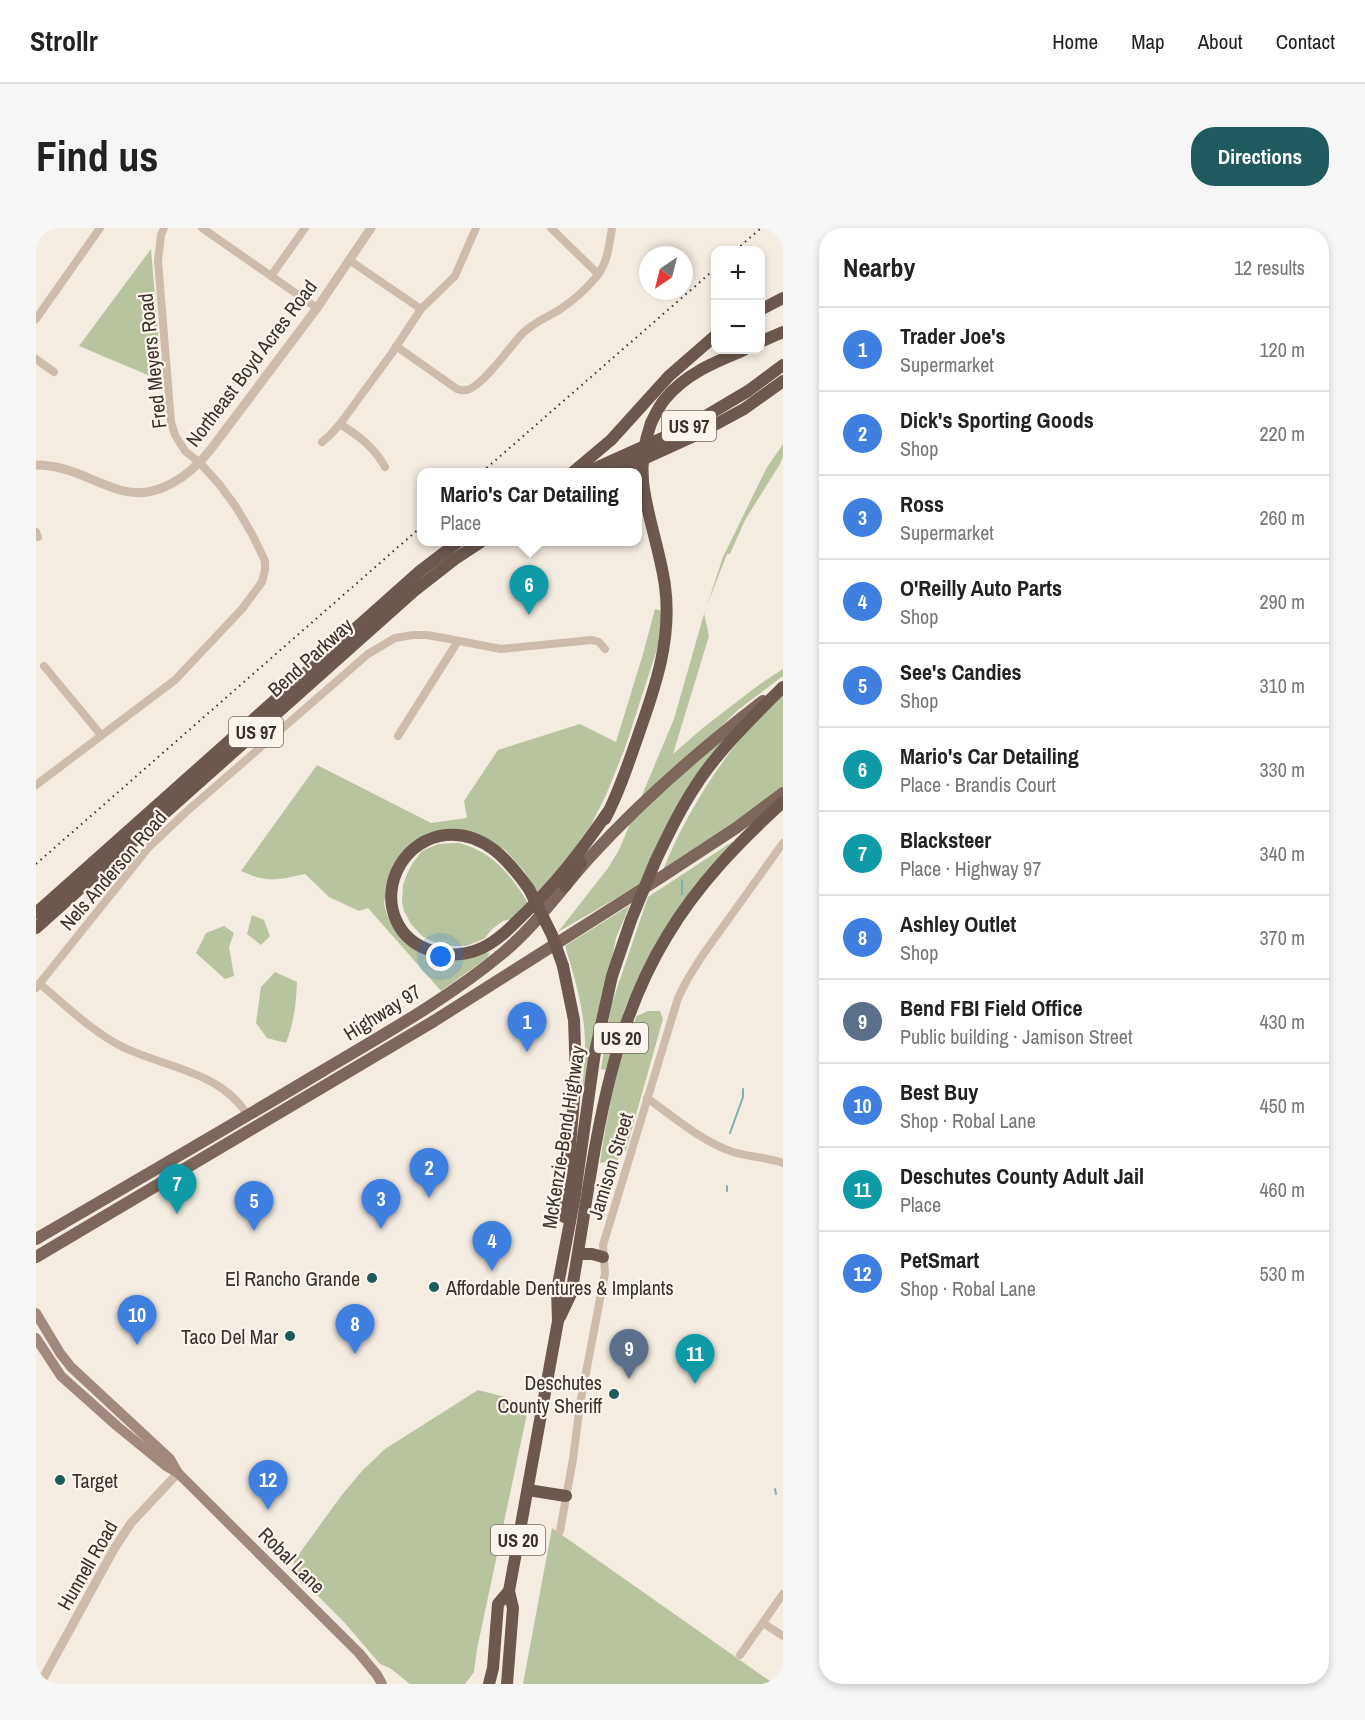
<!DOCTYPE html>
<meta charset="utf-8">
<style>
:root{--surface:#fff;--page:#f6f6f6;--text:#222;--muted:#767676;--line:#e0e0e0;--accent:#1f5a5e}
body{margin:0;font-family:"Archivo Narrow",sans-serif;background:var(--page);color:var(--text)}
.controls{position:absolute;right:18px;top:18px;display:grid;overflow:hidden;border-radius:12px;box-shadow:0 3px 9px #0003}
.controls button{width:54px;height:54px;display:grid;place-items:center;padding:0;border:0;border-bottom:2px solid var(--line);background:var(--surface);color:var(--text);font:30px sans-serif}
.compass{position:absolute;left:603px;top:18px;width:54px;height:54px;border-radius:50%;background:var(--surface);box-shadow:0 3px 9px #0003;rotate:215deg}
.you{position:absolute;left:405px;top:729px;width:21px;height:21px;margin:-15px;border:4px solid #fff;border-radius:50%;background:#1a73e8;box-shadow:0 0 0 9px #1a73e833}
.badge{display:grid;place-items:center;width:39px;height:39px;border-radius:50%;background:var(--accent);color:#fff;font-size:20px;font-weight:700}
.pin{position:absolute;translate:-50% -50px;filter:drop-shadow(0 2px 3px #0008)}
.pin::after{content:'';position:absolute;top:32px;width:21px;height:18px;background:inherit;clip-path:polygon(0 0,100% 0,50% 100%)}
.popup{position:absolute;left:381px;top:240px;width:225px;height:78px;box-sizing:border-box;display:grid;place-content:center;border-radius:12px;background:var(--surface);filter:drop-shadow(0 2px 4px #0005);font-size:20px;white-space:nowrap;color:var(--muted)}
.popup b{font-size:22px;color:var(--text)}
.popup::after{content:'';position:absolute;left:50%;top:100%;margin-left:-12px;border:12px solid transparent;border-top-color:var(--surface)}
.list{margin:0;padding:0;list-style:none}
h2{display:flex;justify-content:space-between;align-items:center;height:78px;margin:0;padding:0 24px;font-size:26px}
h2 small{font-size:20px;font-weight:400;color:var(--muted)}
.list li{display:grid;grid-template-columns:39px 1fr auto;gap:18px;align-items:center;box-sizing:border-box;height:84px;padding:0 24px;border-top:2px solid var(--line)}
.list b{display:block;font-size:22px;white-space:nowrap}
.list p{margin:0;font-size:20px;white-space:nowrap;color:var(--muted)}
.list em{font-size:20px;font-style:normal;color:var(--muted)}
.map{position:relative;flex:none;width:747px;height:1456px;overflow:hidden;border-radius:24px}
header{display:flex;align-items:center;gap:36px;box-sizing:border-box;height:84px;padding:0 30px;background:var(--surface);border-bottom:2px solid var(--line)}
header strong{font-size:28px}
nav{display:flex;gap:33px;margin-inline-start:auto;font-size:21px}
.intro{display:flex;align-items:center;justify-content:space-between;box-sizing:border-box;height:144px;padding:0 36px}
h1{margin:0;font-size:42px}
.button{padding:15px 27px;border-radius:24px;background:var(--accent);color:#fff;font-size:21px;font-weight:700}
main{display:flex;gap:36px;padding:0 36px}
aside{flex:1;background:var(--surface);border-radius:24px;box-shadow:0 3px 9px #0003}
.map>svg:first-child{display:block}
.green{fill:#b8c4a0}
.lines{fill:none;stroke-linecap:round;stroke-linejoin:round}
.stream{stroke:#7fb0b2;stroke-width:2}
.minor{stroke:#cdbbac;stroke-width:8}
.tertiary{stroke:#cdbbac;stroke-width:9}
.secondary{stroke:#a18a7d;stroke-width:10}
.primary{stroke:#7d675c;stroke-width:12}
.trunk{stroke:#6c584f;stroke-width:12}
.rail{stroke:#3b302b;stroke-width:2;stroke-dasharray:1.5 4.5;stroke-linecap:butt}
.trunk-bridge{stroke:#6c584f;stroke-width:12}
.poi-dot{fill:#1f5a5e;stroke:#fbf5ee;stroke-width:2}
.labels{text-anchor:middle;dominant-baseline:central;stroke-width:4.5;stroke-linejoin:round;paint-order:stroke}
.shield{fill:#fbf5ee;stroke:#756b66;stroke-width:1.5}
.shield-label{font-size:18px;font-weight:bold;fill:#3b302b}
.street-label{font-size:20px;fill:#3b302b;stroke:#fbf5ee}
.poi-label{font-size:20px;fill:#3b302b;stroke:#fbf5ee;text-anchor:end}
</style>
<header>
<strong>Strollr</strong>
<nav><a>Home</a><a>Map</a><a>About</a><a>Contact</a></nav>
</header>
<div class="intro"><h1>Find us</h1><a class="button">Directions</a></div>
<main>
<div class="map">
<svg width="747" height="1456" viewBox="0 0 747 1456">
<rect width="100%" height="100%" fill="#f4ebe1"/>
<!-- green -->
<g class="green">
<path d="M115,21L126,153L43,118Z"/>
<path d="M747,216V229L744,236L709,292L694,326H691L668,385L673,408L637,526L668,499L724,456L747,441V448L702,482L673,510L711,484L686,516L610,653L522,704L572,640L583,622L638,491L668,386L687,329L730,241Z"/>
<path d="M619,381L627,383L624,412L589,520L570,567L555,597L533,628L502,666L488,643L469,622L450,611L412,602L388,607L367,623L353,655L348,675L351,687L360,702L374,718L386,726L408,732H426L448,724L454,725L451,730L405,763L332,680L323,683L293,669L269,646C242,652 231,655 205,643L281,537L395,595L431,590L428,573L462,522L544,496L580,514L607,426Z"/>
<path d="M747,468V562L627,642C648,590 682,534 720,493C728,484 738,476 747,468Z"/>
<path d="M696,614H700L605,744L589,780L572,836L569,842L565,841L575,778L612,669Z"/>
<path d="M423,615C456,624 474,645 492,675L475,691L467,693L456,701L448,711L430,718H406L386,708L375,696L368,683L366,675L367,657L371,646L376,636L386,623L402,616Z"/>
<path d="M594,677L580,710L571,758L546,867C547,849 549,832 549,815C549,784 538,747 529,718Z"/>
<path d="M216,687L228,692L234,708L225,717L211,706Z"/>
<path d="M188,698L198,705L193,719L198,748L189,751L160,725L170,705Z"/>
<path d="M239,744L261,754C260,775 258,795 250,815L231,810L220,795L225,759Z"/>
<path d="M612,783H624L627,791L590,922L581,932L564,935C572,885 580,834 601,788Z"/>
<path d="M442,1162L469,1169L492,1181L441,1421L438,1444L429,1456H374L354,1440L344,1436L308,1394L259,1345L258,1333L305,1268L326,1243L349,1221Z"/>
<path d="M516,1300L738,1456H487Z"/>
</g>
<g class="lines">
<!-- stream -->
<g class="stream">
<path d="M646,666V652"/>
<path d="M694,905L707,869V861"/>
<path d="M691,958V963"/>
<path d="M739,1261L740,1266"/>
</g>
<!-- minor -->
<g class="minor">
<path d="M166,0L281,80"/>
<path d="M515,0L562,46"/>
<path d="M313,32L385,81"/>
<path d="M235,48L269,0"/>
<path d="M0,91L64,0"/>
<path d="M360,118L421,161C424,162 427,163 430,162C445,160 474,119 485,107C496,95 510,90 523,82C537,73 551,60 561,48C572,34 573,17 576,0"/>
<path d="M0,131L18,144"/>
<path d="M304,196C323,208 338,219 349,239"/>
<path d="M286,214L294,207L304,196L356,125L385,81L419,48L440,0"/>
<path d="M0,304L2,309"/>
<path d="M8,438L65,507"/>
<path d="M362,508L422,413"/>
<path d="M0,557L139,452L206,381L226,354L229,342V333L216,306L200,279L183,256L164,235L149,223L139,207L135,194L122,33L125,7L128,0"/>
<path d="M4,756C28,776 60,807 89,820C131,840 186,844 212,888"/>
<path d="M0,760L113,619L150,584L332,426L359,410L377,407H391L408,410L465,421L556,412L563,414L569,421"/>
<path d="M611,870C638,889 665,913 697,924C713,929 731,929 747,935"/>
<path d="M524,1303L537,1231L544,1176L569,1045L567,1017L642,770L651,752L666,728L747,615"/>
<path d="M727,1395L747,1408"/>
<path d="M704,1427L747,1366"/>
</g>
<!-- tertiary -->
<g class="tertiary">
<path d="M0,237C33,237 54,253 84,262C120,273 154,248 175,221L281,80L335,0"/>
<path d="M4,1456L78,1321L95,1295L142,1245"/>
</g>
<!-- secondary -->
<g class="secondary">
<path d="M0,1085L24,1125L35,1139L134,1231L142,1245"/>
<path d="M0,1110L25,1148L81,1198L130,1238L142,1245L323,1425L341,1447L346,1456"/>
</g>
<!-- primary -->
<g class="primary">
<path d="M0,1011C96,955 193,899 288,842C350,805 413,770 468,724C501,696 525,661 554,629C606,572 666,520 727,473"/>
<path d="M0,1029L398,793L627,648L700,600L747,565"/>
</g>
<!-- trunk -->
<g class="trunk">
<path d="M724,82L747,70"/>
<path d="M724,114L747,104"/>
<path d="M615,195C619,187 623,178 629,171C649,146 679,134 708,122"/>
<path d="M537,244L575,212L633,148L680,107"/>
<path d="M551,244L653,198L712,163L747,137"/>
<path d="M579,244L658,208L708,181L747,153"/>
<path d="M569,591C583,564 593,534 603,505C620,457 636,410 629,358C624,322 611,289 607,254"/>
<path d="M619,634C636,598 654,561 680,530C700,505 724,482 747,459"/>
<path d="M529,658L545,635"/>
<path d="M493,661C473,633 448,603 410,607C370,611 344,655 360,692C374,724 416,734 446,720C461,713 473,701 485,689C520,656 545,623 572,584"/>
<path d="M0,685L384,343L422,314"/>
<path d="M0,700L378,363L419,331L445,314"/>
<path d="M527,738L538,792L540,847L528,989"/>
<path d="M542,1026H556L567,1029"/>
<path d="M524,1089L535,1066C557,944 565,816 631,708C662,656 703,614 747,574"/>
<path d="M492,1262L530,1268"/>
<path d="M453,1456L457,1440L462,1376L473,1363"/>
<path d="M471,1456L477,1380L473,1363L522,1093L521,1062L538,973L559,824L576,748L595,692"/>
</g>
<!-- rail -->
<g class="rail">
<path d="M700,22L725,0"/>
<path d="M446,244L680,40"/>
<path d="M0,636L385,299"/>
</g>
<!-- trunk-bridge -->
<g class="trunk-bridge">
<path d="M607,254C605,233 608,215 615,195"/>
<path d="M493,661L516,707L527,738"/>
<path d="M595,692L619,634"/>
</g>
</g>
<!-- markers -->
<g class="poi-dot">
<circle cx="336" cy="1050" r="6"/>
<circle cx="398" cy="1059" r="6"/>
<circle cx="254" cy="1108" r="6"/>
<circle cx="578" cy="1166" r="6"/>
<circle cx="24" cy="1252" r="6"/>
</g>
<g class="labels">
<!-- shield labels -->
<g class="shield">
<rect x="626" y="183" width="54" height="30" rx="4.5"/>
<rect x="193" y="489" width="54" height="30" rx="4.5"/>
<rect x="558" y="795" width="54" height="30" rx="4.5"/>
<rect x="455" y="1297" width="54" height="30" rx="4.5"/>
</g>
<g class="shield-label">
<text x="653" y="198">US 97</text>
<text x="220" y="504">US 97</text>
<text x="585" y="810">US 20</text>
<text x="482" y="1312">US 20</text>
</g>
<!-- street labels -->
<g class="street-label">
<text transform="translate(116 133) rotate(-96)">Fred Meyers Road</text>
<text transform="translate(215 135) rotate(-53)">Northeast Boyd Acres Road</text>
<text transform="translate(274 429) rotate(-42)">Bend Parkway</text>
<text transform="translate(77 642) rotate(-49)">Nels Anderson Road</text>
<text transform="translate(346 784) rotate(-32)">Highway 97</text>
<text transform="translate(527 909) rotate(-81)">McKenzie-Bend Highway</text>
<text transform="translate(574 938) rotate(-73)">Jamison Street</text>
<text transform="translate(256 1332) rotate(45)">Robal Lane</text>
<text transform="translate(51 1337) rotate(-60)">Hunnell Road</text>
</g>
<!-- poi labels -->
<g class="poi-label">
<text x="324" y="1050">El Rancho Grande</text>
<text x="410" y="1059" text-anchor="start">Affordable Dentures &amp; Implants</text>
<text x="242" y="1108">Taco Del Mar</text>
<text x="566" y="1154">Deschutes<tspan x="566" dy="23">County Sheriff</tspan></text>
<text x="36" y="1252" text-anchor="start">Target</text>
</g>
</g>
</svg>
<div class="controls">
<button>+</button>
<button>−</button>
</div>
<svg class="compass" viewBox="-18 -18 36 36"><path d="M0-13l5 13h-10z" fill="#e53935"/><path d="M0 13l5-13h-10z" fill="#767676"/></svg>
<div class="you"></div>
<div class="pin badge" style="left:491px;top:824px;background:#3f7fe0">1</div>
<div class="pin badge" style="left:393px;top:970px;background:#3f7fe0">2</div>
<div class="pin badge" style="left:345px;top:1001px;background:#3f7fe0">3</div>
<div class="pin badge" style="left:456px;top:1043px;background:#3f7fe0">4</div>
<div class="pin badge" style="left:218px;top:1003px;background:#3f7fe0">5</div>
<div class="pin badge" style="left:493px;top:387px;background:#0f9aa8">6</div>
<div class="popup"><b>Mario's Car Detailing</b>Place</div>
<div class="pin badge" style="left:141px;top:986px;background:#0f9aa8">7</div>
<div class="pin badge" style="left:319px;top:1126px;background:#3f7fe0">8</div>
<div class="pin badge" style="left:593px;top:1151px;background:#5c6f8a">9</div>
<div class="pin badge" style="left:101px;top:1117px;background:#3f7fe0">10</div>
<div class="pin badge" style="left:659px;top:1156px;background:#0f9aa8">11</div>
<div class="pin badge" style="left:232px;top:1282px;background:#3f7fe0">12</div>
</div>
<aside>
<h2>Nearby<small>12 results</small></h2>
<ul class="list">
<li><span class="badge" style="background:#3f7fe0">1</span><div><b>Trader Joe's</b><p>Supermarket</p></div><em>120 m</em></li>
<li><span class="badge" style="background:#3f7fe0">2</span><div><b>Dick's Sporting Goods</b><p>Shop</p></div><em>220 m</em></li>
<li><span class="badge" style="background:#3f7fe0">3</span><div><b>Ross</b><p>Supermarket</p></div><em>260 m</em></li>
<li><span class="badge" style="background:#3f7fe0">4</span><div><b>O'Reilly Auto Parts</b><p>Shop</p></div><em>290 m</em></li>
<li><span class="badge" style="background:#3f7fe0">5</span><div><b>See's Candies</b><p>Shop</p></div><em>310 m</em></li>
<li><span class="badge" style="background:#0f9aa8">6</span><div><b>Mario's Car Detailing</b><p>Place · Brandis Court</p></div><em>330 m</em></li>
<li><span class="badge" style="background:#0f9aa8">7</span><div><b>Blacksteer</b><p>Place · Highway 97</p></div><em>340 m</em></li>
<li><span class="badge" style="background:#3f7fe0">8</span><div><b>Ashley Outlet</b><p>Shop</p></div><em>370 m</em></li>
<li><span class="badge" style="background:#5c6f8a">9</span><div><b>Bend FBI Field Office</b><p>Public building · Jamison Street</p></div><em>430 m</em></li>
<li><span class="badge" style="background:#3f7fe0">10</span><div><b>Best Buy</b><p>Shop · Robal Lane</p></div><em>450 m</em></li>
<li><span class="badge" style="background:#0f9aa8">11</span><div><b>Deschutes County Adult Jail</b><p>Place</p></div><em>460 m</em></li>
<li><span class="badge" style="background:#3f7fe0">12</span><div><b>PetSmart</b><p>Shop · Robal Lane</p></div><em>530 m</em></li>
</ul>
</aside>
</main>
